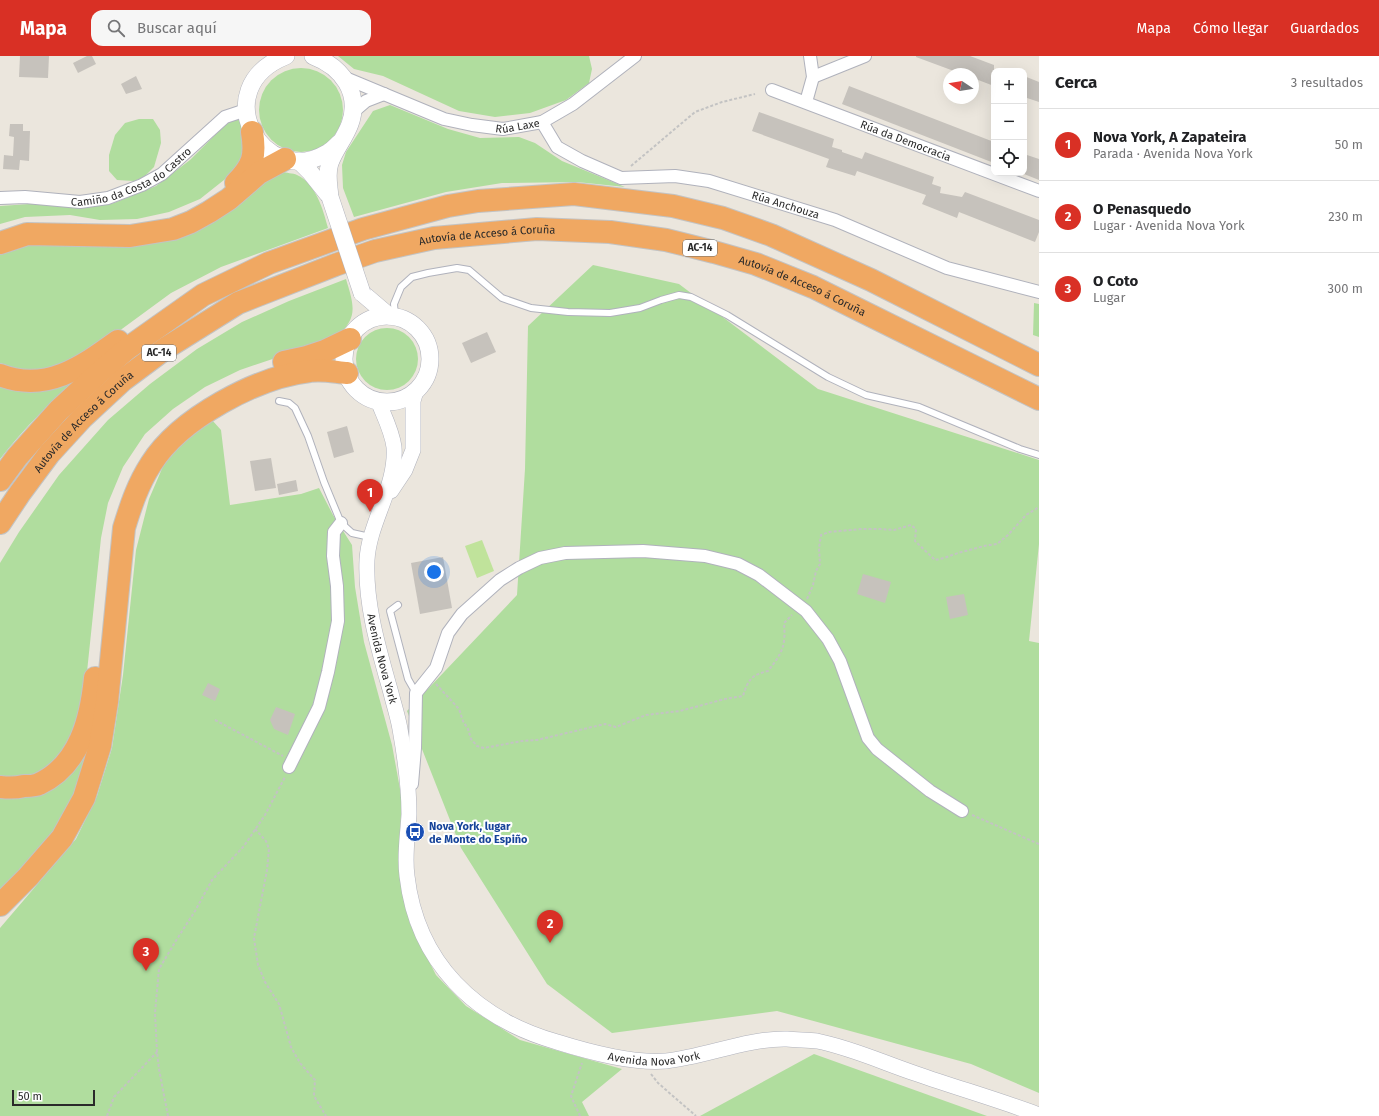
<!DOCTYPE html>
<html lang="es">
<meta charset="utf-8">
<style>
:root{--surface:#fff;--page:#f6f6f6;--text:#202124;--muted:#757577;--line:#e0e0e0;--accent:#d93025}
body{margin:0;font-family:"Fira Sans",sans-serif;background:var(--page);color:var(--text)}
.controls{position:absolute;right:12px;top:12px;display:grid;overflow:hidden;border-radius:8px;box-shadow:0 4px 16px #0002}
.controls button{width:36px;height:36px;display:grid;place-items:center;padding:0;border:0;border-bottom:1px solid var(--line);background:var(--surface);color:var(--text);font:20px sans-serif}
.compass{position:absolute;left:943px;top:12px;width:36px;height:36px;border-radius:50%;background:var(--surface);box-shadow:0 4px 16px #0002;rotate:282deg}
.scale{position:absolute;left:12px;bottom:10px;width:83px;box-sizing:border-box;padding-left:4px;border:2px solid #2a2a2a;border-top:0;font-size:11px;line-height:14px;white-space:nowrap;color:#2a2a2a;-webkit-text-stroke:3px #fff;paint-order:stroke}
.you{position:absolute;left:434px;top:516px;width:14px;height:14px;margin:-10px;border:3px solid #fff;border-radius:50%;background:#1a73e8;box-shadow:0 0 0 6px #1a73e833}
.badge{display:grid;place-items:center;width:26px;height:26px;border-radius:50%;background:var(--accent);color:#fff;font-size:13px;font-weight:700}
.pin{position:absolute;translate:-50% -33px;filter:drop-shadow(0 1px 2px #0008)}
.pin::after{content:'';position:absolute;top:21px;width:14px;height:12px;background:inherit;clip-path:polygon(0 0,100% 0,50% 100%)}
.list{margin:0;padding:0;list-style:none}
h2{display:flex;justify-content:space-between;align-items:center;height:52px;margin:0;padding:0 16px;font-size:17px}
h2 small{font-size:13px;font-weight:400;color:var(--muted)}
.list li{display:grid;grid-template-columns:26px 1fr auto;gap:12px;align-items:center;box-sizing:border-box;height:72px;padding:0 16px;border-top:1px solid var(--line)}
.list b{display:block;font-size:15px;white-space:nowrap}
.list p{margin:0;font-size:13px;white-space:nowrap;color:var(--muted)}
.list em{font-size:13px;font-style:normal;color:var(--muted)}
.icon{flex:none;width:22px;height:22px;fill:none;stroke:currentColor;stroke-width:2;stroke-linecap:round;stroke-linejoin:round}
.map{position:relative;flex:none;width:1039px;height:1060px;overflow:hidden}
header{display:flex;align-items:center;gap:24px;box-sizing:border-box;height:56px;padding:0 20px;background:var(--accent);color:#fff}
header strong{font-size:19px}
nav{display:flex;gap:22px;margin-inline-start:auto;font-size:14px}
.search{width:280px;height:36px;background:var(--page);display:flex;align-items:center;gap:10px;box-sizing:border-box;padding:0 14px;border-radius:12px;color:var(--muted);font-size:15px}
main{display:flex}
aside{flex:1;background:var(--surface)}
.map>svg:first-child{display:block}
.green{fill:#b0dd9e}
.pitch{fill:#c0e39b}
.building{fill:#c6c2bc}
.lines{fill:none;stroke-linecap:round;stroke-linejoin:round}
.service-casing{stroke:#b0b2bc;stroke-width:8}
.minor-casing{stroke:#b0b2bc;stroke-width:14}
.tertiary-casing{stroke:#b0b2bc;stroke-width:16}
.secondary-casing{stroke:#b0b2bc;stroke-width:18}
.motorway-casing{stroke:#c3c3c3;stroke-width:24}
.path{stroke:#c3c3c3;stroke-width:2;stroke-dasharray:3 2;stroke-linecap:butt}
.service{stroke:#fff;stroke-width:6}
.minor{stroke:#fff;stroke-width:12}
.tertiary{stroke:#fff;stroke-width:15}
.secondary{stroke:#fff;stroke-width:17}
.motorway{stroke:#f0a862;stroke-width:22}
.secondary-bridge-casing{stroke:#b0b2bc;stroke-width:18;stroke-linecap:butt}
.secondary-bridge{stroke:#fff;stroke-width:17}
.labels{text-anchor:middle;dominant-baseline:central;stroke-width:4;stroke-linejoin:round;paint-order:stroke}
.shield{fill:#fff;stroke:#6a6a6a;stroke-width:1}
.shield-label{font-size:10px;font-weight:bold;fill:#2a2a2a}
.street-label{font-size:11px;fill:#2a2a2a;stroke:#fff}
.transit-label{font-size:11px;font-weight:bold;fill:#164399;stroke:#fff;text-anchor:start}
</style>
<header>
<strong>Mapa</strong>
<div class="search"><svg class="icon" aria-label="search" viewBox="0 0 24 24"><circle cx="10" cy="10" r="6"/><path d="M15 15l6 6"/></svg>Buscar aquí</div>
<nav><a>Mapa</a><a>Cómo llegar</a><a>Guardados</a></nav>
</header>
<main>
<div class="map">
<svg width="1039" height="1060" viewBox="0 0 1039 1060">
<rect width="100%" height="100%" fill="#ebe6dd"/>
<!-- green -->
<g class="green">
<path d="M338,0H589L592,13L589,27L566,44L530,57L495,61L459,55L383,20L354,13Z"/>
<circle cx="301" cy="54" r="42"/>
<path d="M390,49L448,73L480,82L519,81L535,87L562,105L625,131L577,126L502,127L446,136L354,161L343,132L342,109L346,96L373,55Z"/>
<path d="M139,63H153L160,74L161,87L154,111L144,121L134,125L117,124L109,115V99L115,79L125,67Z"/>
<path d="M230,64H241L247,83L246,97L229,120L200,143L169,156L137,163L100,164L70,159L25,161L0,168V150L44,147L85,152L114,147L156,130L190,104Z"/>
<path d="M282,116C286,117 293,117 297,119C316,128 323,153 328,172L221,211L171,237L85,300L50,313L24,315L0,307V199L22,189L147,188L264,122Z"/>
<path d="M593,209L679,228L818,333L1039,404V488L1029,585L1039,587V1037L971,1008L777,955L612,977L547,928L461,792L407,655L517,539L525,413L528,270Z"/>
<path d="M346,223C354,250 359,262 335,282L240,314L205,331L173,353L145,378L123,411L108,447L101,482L83,654L65,698L32,721L0,723V507L19,476L59,419L108,364L150,328L197,293L242,266L289,245Z"/>
<path d="M1034,247L1039,248V281L1033,279Z"/>
<circle cx="387" cy="303" r="31"/>
<path d="M81,318C52,345 24,372 0,403V326Z"/>
<path d="M212,364L221,374L230,449L301,438L319,432L333,459L352,489L355,531L364,586L392,689L402,744L399,790L401,826L410,868L436,919L466,950L520,984L622,1013L582,1046L589,1060H0V872L76,783L97,740L112,692L123,619L136,494L149,443L164,408L178,390Z"/>
<path d="M87,692H91L74,742L58,769L37,799L0,838V739Z"/>
<path d="M814,998L987,1060H700Z"/>
</g>
<!-- pitch -->
<path class="pitch" d="M482,484L494,515L477,522L465,490Z"/>
<!-- building -->
<g class="building">
<path d="M20,0H49L48,22L19,21Z"/>
<path d="M87,0H92L96,8L78,17L73,7Z"/>
<path d="M916,0H970L994,9V30L973,22V18H962L916,1Z"/>
<path d="M136,20L142,33L126,38L121,28Z"/>
<path d="M1024,20L1039,26V46L1024,41Z"/>
<path d="M849,30L994,86V107L842,48Z"/>
<path d="M759,56L834,83L832,91L842,94V96L862,103L865,96L934,121L932,128L941,131L940,137L962,141L965,136L1039,164V176L1035,186L959,156L957,162L922,148L926,139L857,115L855,120L826,111L829,103L752,75Z"/>
<path d="M10,68H23V75H30L29,105L20,104L19,114L3,113L4,99L13,100L14,81L9,80Z"/>
<path d="M1024,98L1039,103V124L1024,118Z"/>
<path d="M487,276L496,296L471,307L462,287Z"/>
<path d="M347,370L354,396L334,402L327,376Z"/>
<path d="M271,402L276,432L255,435L250,405Z"/>
<path d="M296,424L298,435L279,439L277,428Z"/>
<path d="M443,501L452,552L420,558L411,507Z"/>
<path d="M863,518L891,526L885,547L857,538Z"/>
<path d="M964,538L968,559L950,563L946,541Z"/>
<path d="M208,627L220,633L215,645L202,639Z"/>
<path d="M276,651L295,658L288,679L274,673L270,664Z"/>
</g>
<g class="lines">
<!-- service casing -->
<g class="service-casing">
<g id="service">
<path d="M395,260L394,248L401,231L412,221L428,217L457,212L469,214L502,242L531,252L568,256L610,257L640,252L661,244L679,239L691,241L727,259L828,321L866,339L919,351L1020,393L1039,399"/>
<path d="M279,345L289,347L295,352L308,380L324,426L341,467L352,477L370,481"/>
<path d="M398,549L390,555L408,623L416,637"/>
</g>
</g>
<!-- minor casing -->
<g class="minor-casing">
<g id="minor">
<path id="s1" d="M343,21L444,63L472,69L503,73L542,66L573,48L635,0"/>
<path d="M813,21L865,0"/>
<path id="s2" d="M772,34L1039,135"/>
<path d="M806,46L813,21L810,0"/>
<path d="M352,57L366,45L384,38"/>
<path id="s3" d="M542,66L557,91L582,105L621,122L675,120L709,125L835,164L947,212L1039,236"/>
<path id="s4" d="M0,142L25,141L80,146L108,142L142,129L162,118L225,61L246,54"/>
<path d="M289,711L319,651L328,616L338,565L337,530L333,500L334,476L341,467"/>
<path d="M412,728L415,692L416,637L436,612L448,577L462,558L500,524L519,512L540,502L565,497L643,495L705,500L738,508L759,519L806,555L828,583L840,605L868,682L877,693L930,735L962,755"/>
</g>
</g>
<!-- tertiary casing -->
<g class="tertiary-casing">
<g id="tertiary">
<path id="s5" d="M378,345C384,360 392,375 394,391C397,430 369,466 367,504C365,549 379,594 391,637C394,649 398,661 400,673C405,701 409,730 409,758C408,779 404,798 407,820C417,907 476,963 557,986C589,996 633,1008 666,1005C705,1001 747,982 787,983C797,984 808,984 817,985C852,992 884,1007 917,1018C957,1032 999,1044 1039,1059"/>
<path d="M391,435L405,414L413,394V345L416,335"/>
</g>
</g>
<!-- secondary casing -->
<g class="secondary-casing">
<g id="secondary">
<path d="M286,0C205,32 263,135 327,97C331,95 335,91 339,87"/>
<path d="M313,0C342,11 361,37 350,68C345,82 335,93 330,107C326,118 329,129 330,141"/>
<path d="M299,105L310,116L330,141"/>
<path d="M362,237L389,260"/>
<circle cx="387" cy="303" r="43"/>
</g>
</g>
<!-- motorway casing -->
<g class="motorway-casing">
<g id="motorway">
<path d="M236,127C253,110 256,100 252,76"/>
<path d="M0,187L27,178L130,180L173,173L191,166L209,156L229,143L259,117L285,103"/>
<path d="M284,306L307,301L325,295L350,283"/>
<path d="M0,319C46,337 82,311 118,285"/>
<path d="M0,424L17,401L59,354L101,315L128,292L203,239L269,207L363,173L448,150L478,145L574,138L673,150L723,162L771,179L871,224L1039,309"/>
<path id="s6" d="M0,467L20,437L49,398L82,362L123,324L166,292L238,247L335,209L375,195L434,182L537,173L610,176L666,184L714,196L756,208L813,231L1039,343"/>
<path d="M0,731C9,732 16,732 24,730C29,730 35,730 39,728C80,709 91,662 95,622"/>
<path d="M0,849L28,821L62,782L84,742L100,690L107,646L124,472C131,449 138,428 151,408C180,362 257,321 310,315C322,313 335,316 347,317"/>
</g>
</g>
<!-- path -->
<g class="path">
<path d="M631,110L695,56L722,46L755,38"/>
<path d="M807,543L813,529L816,515L820,508L819,492L821,479L829,476L861,473H880L894,474L911,469L916,473L915,485L935,504L944,502L958,497L984,490L997,488L1008,479L1026,459L1039,451"/>
<path d="M436,628L459,653L463,665L468,673L471,683L477,690L484,692L522,685L537,684L605,668L616,671L646,659L680,655L725,643L743,640C748,624 751,619 768,615C782,597 786,591 784,567L792,559"/>
<path d="M215,664L283,700"/>
<path d="M972,759L1039,788"/>
<path d="M255,773L266,785L269,793L267,814L254,882L258,909L265,926L279,948L291,991L300,1007L315,1024L314,1040L326,1060"/>
<path d="M651,1018L658,1027L696,1060"/>
<path d="M107,1060L114,1041L157,996"/>
<path d="M168,1060L159,1013L157,996L155,957L159,913L177,883L195,855L212,824L244,790L265,759L285,721"/>
<path d="M580,1060L571,1040L582,1007"/>
</g>
<!-- service -->
<use href="#service" class="service"/>
<!-- minor -->
<use href="#minor" class="minor"/>
<!-- tertiary -->
<use href="#tertiary" class="tertiary"/>
<!-- secondary -->
<use href="#secondary" class="secondary"/>
<!-- motorway -->
<use href="#motorway" class="motorway"/>
<!-- secondary-bridge casing -->
<g class="secondary-bridge-casing">
<path id="secondary-bridge" d="M330,141L362,237"/>
</g>
<!-- secondary-bridge -->
<use href="#secondary-bridge" class="secondary-bridge"/>
</g>
<!-- icons -->
<defs>
<g id="bus-disc" transform="scale(1)"><circle r="9.5" fill="#1a4fb4" stroke="#fff"/><path d="M-5-6H5V4H4V6H2V4H-2V6H-4V4H-5ZM-3.5-4V0h7V-4ZM-3.5 1.2v1.5H-2V1.2ZM2 1.2v1.5H3.5V1.2Z" fill="#fff"/></g>
</defs>
<g fill-rule="evenodd">
<use href="#bus-disc" x="415" y="776"/>
</g>
<g class="labels">
<!-- shield labels -->
<g class="shield">
<rect x="683" y="184" width="34" height="16" rx="3"/>
<rect x="142" y="289" width="34" height="16" rx="3"/>
</g>
<g class="shield-label">
<text x="700" y="192">AC-14</text>
<text x="159" y="297">AC-14</text>
</g>
<!-- street labels -->
<g class="street-label">
<text stroke="none"><textPath href="#s1" startOffset="184">Rúa Laxe</textPath></text>
<text stroke="none"><textPath href="#s2" startOffset="143">Rúa da Democracia</textPath></text>
<text stroke="none"><textPath href="#s4" startOffset="138">Camiño da Costa do Castro</textPath></text>
<text stroke="none"><textPath href="#s3" startOffset="269">Rúa Anchouza</textPath></text>
<text stroke="none"><textPath href="#s6" startOffset="588">Autovía de Acceso á Coruña</textPath></text>
<text stroke="none"><textPath href="#s6" startOffset="912">Autovía de Acceso á Coruña</textPath></text>
<text stroke="none"><textPath href="#s6" startOffset="132">Autovía de Acceso á Coruña</textPath></text>
<text stroke="none"><textPath href="#s5" startOffset="266">Avenida Nova York</textPath></text>
<text stroke="none"><textPath href="#s5" startOffset="824">Avenida Nova York</textPath></text>
</g>
<!-- transit labels -->
<g class="transit-label">
<text x="429" y="770">Nova York, lugar<tspan x="429" dy="13">de Monte do Espiño</tspan></text>
</g>
</g>
</svg>
<div class="controls">
<button>+</button>
<button>−</button>
<button><svg class="icon" aria-label="locate" viewBox="0 0 24 24"><circle cx="12" cy="12" r="6"/><path d="M12 2v4M12 18v4M2 12h4M18 12h4"/></svg></button>
</div>
<svg class="compass" viewBox="-18 -18 36 36"><path d="M0-13l5 13h-10z" fill="#e53935"/><path d="M0 13l5-13h-10z" fill="#757577"/></svg>
<div class="scale">50 m</div>
<div class="you"></div>
<div class="pin badge" style="left:370px;top:456px">1</div>
<div class="pin badge" style="left:550px;top:887px">2</div>
<div class="pin badge" style="left:146px;top:915px">3</div>
</div>
<aside>
<h2>Cerca<small>3 resultados</small></h2>
<ul class="list">
<li><span class="badge">1</span><div><b>Nova York, A Zapateira</b><p>Parada · Avenida Nova York</p></div><em>50 m</em></li>
<li><span class="badge">2</span><div><b>O Penasquedo</b><p>Lugar · Avenida Nova York</p></div><em>230 m</em></li>
<li><span class="badge">3</span><div><b>O Coto</b><p>Lugar</p></div><em>300 m</em></li>
</ul>
</aside>
</main>
